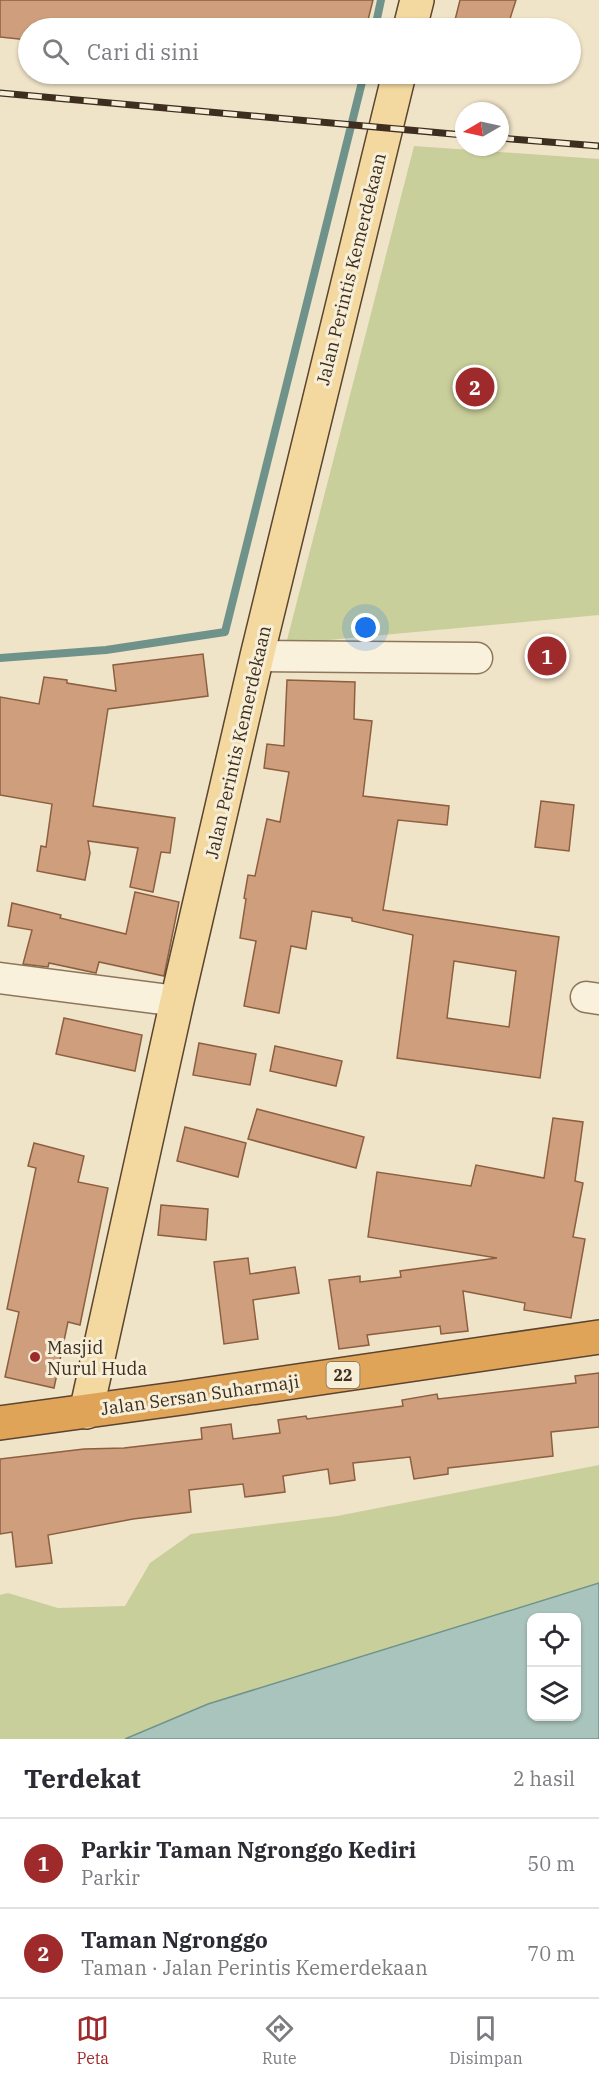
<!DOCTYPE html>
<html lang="id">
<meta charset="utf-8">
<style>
:root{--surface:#fff;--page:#f7f7f7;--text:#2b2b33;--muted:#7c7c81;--line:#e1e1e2;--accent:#9e2a2b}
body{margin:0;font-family:"IBM Plex Serif",serif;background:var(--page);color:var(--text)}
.controls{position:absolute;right:18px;bottom:18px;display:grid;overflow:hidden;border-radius:12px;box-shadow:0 2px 4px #0004}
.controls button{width:54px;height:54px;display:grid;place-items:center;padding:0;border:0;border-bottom:2px solid var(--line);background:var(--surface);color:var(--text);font:30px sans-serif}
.compass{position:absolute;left:455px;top:102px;width:54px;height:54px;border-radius:50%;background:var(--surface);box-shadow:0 2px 4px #0004;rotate:261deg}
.you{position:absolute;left:366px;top:628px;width:21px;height:21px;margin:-15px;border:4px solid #fff;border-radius:50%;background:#1a73e8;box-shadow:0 0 0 9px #1a73e833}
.badge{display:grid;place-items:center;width:39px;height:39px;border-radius:50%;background:var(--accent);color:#fff;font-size:20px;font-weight:700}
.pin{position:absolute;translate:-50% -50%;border:3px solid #fff;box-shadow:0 2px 6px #0006}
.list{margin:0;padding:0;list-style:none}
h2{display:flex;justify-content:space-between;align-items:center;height:78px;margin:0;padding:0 24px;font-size:26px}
h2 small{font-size:20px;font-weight:400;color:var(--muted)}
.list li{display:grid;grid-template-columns:39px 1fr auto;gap:18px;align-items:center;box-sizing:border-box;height:90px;padding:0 24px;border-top:2px solid var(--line)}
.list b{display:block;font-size:22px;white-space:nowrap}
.list p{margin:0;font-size:20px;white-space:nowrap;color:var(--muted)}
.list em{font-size:20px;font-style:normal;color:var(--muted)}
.icon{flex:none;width:33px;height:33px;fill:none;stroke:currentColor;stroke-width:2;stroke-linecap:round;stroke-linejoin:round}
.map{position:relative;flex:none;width:599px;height:1739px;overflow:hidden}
.search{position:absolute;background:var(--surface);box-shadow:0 2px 4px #0004;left:18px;right:18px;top:18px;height:66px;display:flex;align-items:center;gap:15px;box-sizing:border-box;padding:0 21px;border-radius:33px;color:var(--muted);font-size:22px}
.sheet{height:258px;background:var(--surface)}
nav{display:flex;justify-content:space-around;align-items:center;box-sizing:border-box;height:84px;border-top:2px solid var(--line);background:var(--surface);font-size:16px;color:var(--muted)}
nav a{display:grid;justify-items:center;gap:3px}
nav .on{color:var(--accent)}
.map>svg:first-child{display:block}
.green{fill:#c9cf9b}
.water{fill:#a9c4bc;stroke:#6f938a;stroke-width:1.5;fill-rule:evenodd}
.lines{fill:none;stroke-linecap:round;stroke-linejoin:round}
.stream{stroke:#6f938a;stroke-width:8}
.building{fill:#cf9f7d;stroke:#8d5f41;stroke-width:1.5;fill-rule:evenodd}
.minor-casing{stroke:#8d765c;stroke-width:33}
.major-casing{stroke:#5b4430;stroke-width:36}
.highway-casing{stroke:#5b4430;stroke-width:36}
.minor{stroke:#faf1dc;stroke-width:30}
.major{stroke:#f3d9a0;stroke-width:33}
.highway{stroke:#e0a458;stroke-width:33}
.rail-casing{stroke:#3d2e20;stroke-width:7}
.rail{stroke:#f7eed8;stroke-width:4.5;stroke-dasharray:14;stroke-linecap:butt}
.poi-dot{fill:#9e2a2b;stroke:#f7eed8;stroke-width:2}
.labels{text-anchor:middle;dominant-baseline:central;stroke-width:6;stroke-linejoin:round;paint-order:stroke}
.shield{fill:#f7eed8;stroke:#756857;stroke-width:1.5}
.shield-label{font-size:16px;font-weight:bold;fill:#3d2e20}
.street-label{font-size:18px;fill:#3d2e20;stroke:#f7eed8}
.poi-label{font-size:18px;fill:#3d2e20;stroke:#f7eed8;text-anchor:start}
</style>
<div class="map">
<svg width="599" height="1739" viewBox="0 0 599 1739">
<rect width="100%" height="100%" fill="#f0e4c8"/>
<!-- green -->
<g class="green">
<path d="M414,146L599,159V615L286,644Z"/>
<path d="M599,1465V1583L208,1704L125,1739H0V1595L8,1593L58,1608L125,1606L150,1563L191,1534L337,1516Z"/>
</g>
<!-- water -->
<path class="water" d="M599,1583V1739H125L208,1704ZM532,1618H576V1716H532Z"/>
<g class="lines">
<!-- stream -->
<g class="stream">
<path d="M375,28L381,0"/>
<path d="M0,658L106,650L225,632L364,74"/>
</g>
</g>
<!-- building -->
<g class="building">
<path d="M0,0H373L366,28H28V40L0,37Z"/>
<path d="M460,0H516L507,28H453Z"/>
<path d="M203,654L208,696L108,709L93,806L175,818L170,853L161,852L153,892L130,887L138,848L88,841L90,853L85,880L37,871L41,846L46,847L52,804L0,795V697L39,704L44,677L67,680V683L116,691L113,665Z"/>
<path d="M287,680L355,682L354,719L372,721L363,796L449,806L447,825L398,820L383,910L559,937L540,1078L397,1058L413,935L352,921V918L312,911L306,949L291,946L279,1013L244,1006L256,941L240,938L246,899L244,898L248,875L255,876L267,819L280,822L289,772L264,768L267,744L284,746ZM454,961L516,971L509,1027L447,1018Z"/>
<path d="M541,801L574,805L569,851L535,847Z"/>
<path d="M135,892L179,902L164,976L99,962L96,973L49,963L48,967L23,964L32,930L8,926L12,903L61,915L60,918L126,934Z"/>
<path d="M64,1018L142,1035L135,1071L56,1054Z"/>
<path d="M199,1043L256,1054L250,1085L193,1075Z"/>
<path d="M275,1046L342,1061L336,1086L270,1071Z"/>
<path d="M257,1109L364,1137L356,1168L248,1139Z"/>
<path d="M553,1118L583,1122L575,1181L583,1183L573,1237L585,1239L571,1318L524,1310L525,1303L463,1291L468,1331L441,1334L440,1326L367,1335L369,1345L339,1349L329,1280L360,1276V1282L401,1277L400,1271L497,1258L368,1237L377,1172L471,1186L476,1165L544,1178Z"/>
<path d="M185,1127L246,1143L238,1177L177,1161Z"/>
<path d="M34,1143L84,1156L78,1182L108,1188L80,1325L68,1322L54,1388L5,1377L19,1312L7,1309L36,1168L28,1166Z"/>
<path d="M161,1205L208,1209L206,1240L158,1235Z"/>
<path d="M248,1258L250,1274L295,1267L299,1293L253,1300L258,1339L224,1344L214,1262Z"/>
<path d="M599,1373V1427L551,1432L553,1456L448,1468V1474L414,1479L410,1457L353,1463L355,1480L330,1484L328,1469L283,1476L285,1492L245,1497L243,1484L189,1490L191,1512L133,1519L48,1535L52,1563L16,1567L12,1532L0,1534V1459L84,1449L124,1448L202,1439L201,1428L231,1424L233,1439L280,1433L278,1420L306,1416L307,1419L403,1406L402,1400L437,1394L438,1399L576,1383L575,1376Z"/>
</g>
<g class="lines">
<!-- minor casing -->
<g class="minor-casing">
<g id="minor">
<path d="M257,656L477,658"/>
<path d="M0,978L177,1001"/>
<path d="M586,997L599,999"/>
</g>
</g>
<!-- major casing -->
<g class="major-casing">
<g id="major">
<path d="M410,28L417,0"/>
<path d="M86,1412L177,1001L257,656L399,74"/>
</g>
</g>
<!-- highway casing -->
<g class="highway-casing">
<path id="highway" d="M0,1423L182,1398L599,1337"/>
</g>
<!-- minor -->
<use href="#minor" class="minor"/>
<!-- major -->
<use href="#major" class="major"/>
<!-- highway -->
<use href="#highway" class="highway"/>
<!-- rail casing -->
<g class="rail-casing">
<g id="rail">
<path d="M0,93L464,135"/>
<path d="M500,138L599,146"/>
</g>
</g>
<!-- rail -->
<use href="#rail" class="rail"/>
</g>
<!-- markers -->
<circle class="poi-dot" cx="35" cy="1357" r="6"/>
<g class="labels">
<!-- shield labels -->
<rect class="shield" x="326.5" y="1362" width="33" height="26" rx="4.5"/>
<g class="shield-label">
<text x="343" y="1375">22</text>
</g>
<!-- street labels -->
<g class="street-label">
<text transform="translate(351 269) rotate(-76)">Jalan Perintis Kemerdekaan</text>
<text transform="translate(238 742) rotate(-77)">Jalan Perintis Kemerdekaan</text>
<text transform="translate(200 1395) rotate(-8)">Jalan Sersan Suharmaji</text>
</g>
<!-- poi labels -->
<g class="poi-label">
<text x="47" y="1347">Masjid<tspan x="47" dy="21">Nurul Huda</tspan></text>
</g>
</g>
</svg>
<div class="controls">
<button><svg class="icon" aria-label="locate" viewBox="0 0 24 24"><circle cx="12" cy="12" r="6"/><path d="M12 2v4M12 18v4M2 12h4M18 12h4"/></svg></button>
<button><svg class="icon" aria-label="layers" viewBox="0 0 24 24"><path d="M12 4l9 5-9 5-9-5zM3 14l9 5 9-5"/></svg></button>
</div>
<svg class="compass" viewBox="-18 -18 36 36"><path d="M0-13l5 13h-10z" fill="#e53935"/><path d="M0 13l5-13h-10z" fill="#7c7c81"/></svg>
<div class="you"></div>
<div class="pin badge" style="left:547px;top:656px">1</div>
<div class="pin badge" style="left:475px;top:387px">2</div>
<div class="search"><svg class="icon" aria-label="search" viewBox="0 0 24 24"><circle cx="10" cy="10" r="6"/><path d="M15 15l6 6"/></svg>Cari di sini</div>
</div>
<section class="sheet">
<h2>Terdekat<small>2 hasil</small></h2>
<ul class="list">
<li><span class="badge">1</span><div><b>Parkir Taman Ngronggo Kediri</b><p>Parkir</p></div><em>50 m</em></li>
<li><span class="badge">2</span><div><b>Taman Ngronggo</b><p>Taman · Jalan Perintis Kemerdekaan</p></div><em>70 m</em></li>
</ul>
</section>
<nav>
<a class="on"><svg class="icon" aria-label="map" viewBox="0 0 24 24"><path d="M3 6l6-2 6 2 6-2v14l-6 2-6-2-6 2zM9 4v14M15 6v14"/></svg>Peta</a>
<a><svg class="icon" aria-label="directions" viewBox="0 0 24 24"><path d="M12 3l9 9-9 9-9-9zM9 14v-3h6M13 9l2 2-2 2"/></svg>Rute</a>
<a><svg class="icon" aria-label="saved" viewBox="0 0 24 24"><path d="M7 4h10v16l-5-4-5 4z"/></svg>Disimpan</a>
</nav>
